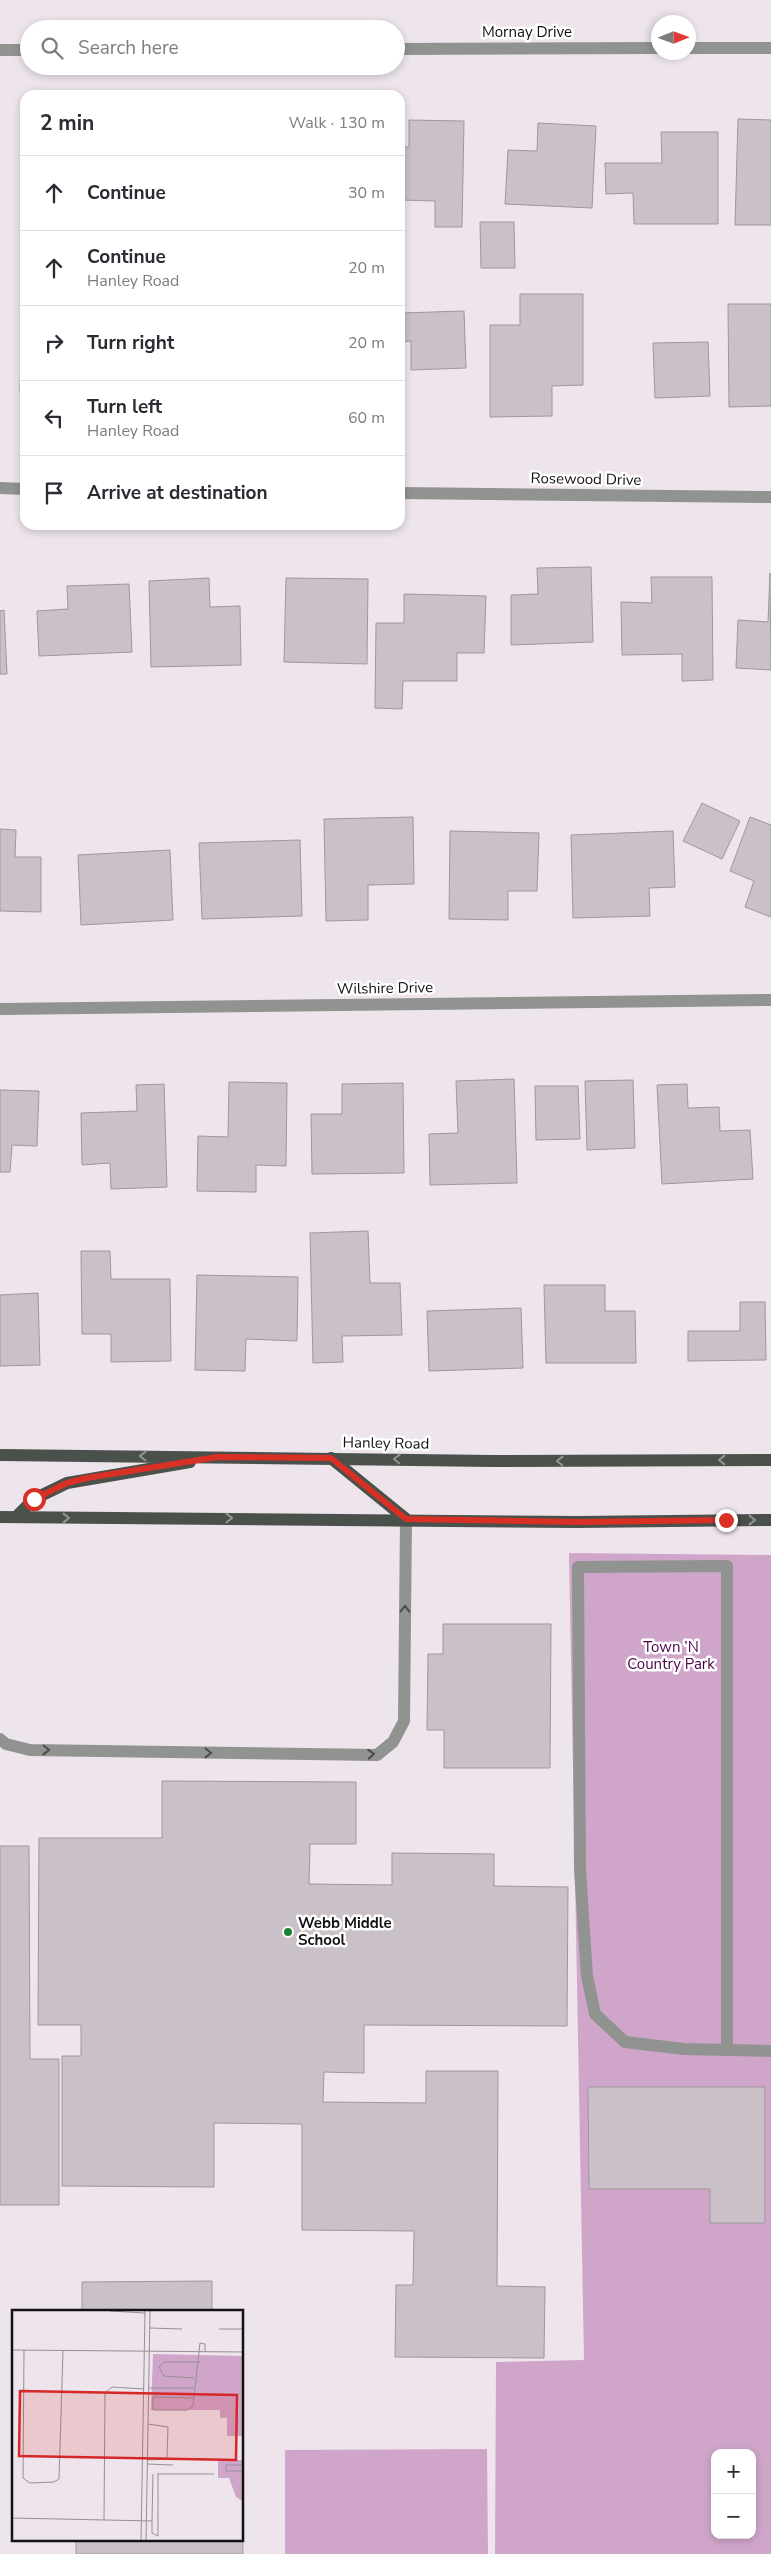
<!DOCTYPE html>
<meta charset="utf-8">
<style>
:root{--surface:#fff;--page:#f7f7f7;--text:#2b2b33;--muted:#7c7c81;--line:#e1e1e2}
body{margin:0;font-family:"Nunito Sans",sans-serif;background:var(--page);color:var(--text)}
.controls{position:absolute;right:15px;bottom:15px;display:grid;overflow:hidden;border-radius:10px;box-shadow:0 2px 8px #0003}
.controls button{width:45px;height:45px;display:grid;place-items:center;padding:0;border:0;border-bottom:1px solid var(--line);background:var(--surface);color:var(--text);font:25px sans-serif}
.compass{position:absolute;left:651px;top:15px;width:45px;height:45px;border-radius:50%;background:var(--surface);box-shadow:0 2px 8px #0003;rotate:89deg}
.stop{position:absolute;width:15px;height:15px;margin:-11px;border:4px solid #d93025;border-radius:50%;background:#fff}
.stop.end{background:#d93025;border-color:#fff;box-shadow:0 1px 5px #0008}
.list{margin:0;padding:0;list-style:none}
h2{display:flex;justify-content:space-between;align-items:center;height:65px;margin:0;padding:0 20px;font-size:21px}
h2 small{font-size:16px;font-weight:400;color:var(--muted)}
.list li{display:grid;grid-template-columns:32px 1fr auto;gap:15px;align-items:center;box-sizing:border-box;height:75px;padding:0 20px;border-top:1px solid var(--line)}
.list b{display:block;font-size:19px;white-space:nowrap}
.list p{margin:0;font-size:16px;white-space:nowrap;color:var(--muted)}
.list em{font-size:16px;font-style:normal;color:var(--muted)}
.icon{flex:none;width:28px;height:28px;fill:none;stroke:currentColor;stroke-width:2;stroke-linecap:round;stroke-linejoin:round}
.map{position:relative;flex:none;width:771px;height:2554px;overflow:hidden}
.search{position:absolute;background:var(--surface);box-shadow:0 2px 8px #0003;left:20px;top:20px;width:385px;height:55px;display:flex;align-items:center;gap:12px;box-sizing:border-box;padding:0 18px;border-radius:28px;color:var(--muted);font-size:19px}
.panel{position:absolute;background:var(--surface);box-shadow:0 2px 8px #0003;left:20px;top:90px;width:385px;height:440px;border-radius:15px}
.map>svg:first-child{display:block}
.green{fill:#cfa6ca;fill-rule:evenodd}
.building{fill:#c9c0c8;stroke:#9f969e}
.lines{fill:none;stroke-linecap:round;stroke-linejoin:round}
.minor{stroke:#909390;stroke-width:12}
.major{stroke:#4a504a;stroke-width:12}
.oneway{stroke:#929692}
.oneway2{stroke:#4b4b4b}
.route{stroke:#d93025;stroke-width:6}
.poi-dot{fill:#1d7f31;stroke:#fff;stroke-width:2}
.labels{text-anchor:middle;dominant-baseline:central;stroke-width:5;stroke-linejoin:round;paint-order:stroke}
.street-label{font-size:15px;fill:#131013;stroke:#fff}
.park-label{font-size:15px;fill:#4a0547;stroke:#fff}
.poi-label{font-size:15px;font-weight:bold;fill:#131013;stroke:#fff;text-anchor:start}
.inset-road{fill:none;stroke:#968f95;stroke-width:1}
.view{fill:#d62828;fill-opacity:0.15;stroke:#d62828;stroke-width:2.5}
.inset-edge{fill:none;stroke:#131013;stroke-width:2.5}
</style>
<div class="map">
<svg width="771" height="2554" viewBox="0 0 771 2554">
<rect width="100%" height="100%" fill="#ede4ec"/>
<!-- green -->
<g class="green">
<path d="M569,1553L771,1555V2554H495L496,2362L584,2360ZM715,2453H752V2535H715Z"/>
<path d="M487,2449L488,2554H285V2450Z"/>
</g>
<!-- building -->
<g class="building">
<path d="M738,119L771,120V225H735Z"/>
<path d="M409,120L464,121L462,227H435V201L400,200V147H409Z"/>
<path d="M538,123L596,126L592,208L505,204L508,150L537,151Z"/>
<path d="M661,132H718V224H634L633,193L606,194L605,163H662Z"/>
<path d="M480,222H514L515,268H481Z"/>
<path d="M520,294H583V385L552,386V416L490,417V325H520Z"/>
<path d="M728,304H771V406L729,407Z"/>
<path d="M464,311L466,368L411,370V341L400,342V313Z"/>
<path d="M22,329H25V391H20Z"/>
<path d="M708,342L710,396L655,398L653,343Z"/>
<path d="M591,567L593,642L511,645V595L538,594L537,568Z"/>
<path d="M770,573L771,670L736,668L738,620L768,622Z"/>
<path d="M651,577H712L713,680L682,681V654L622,655L621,602L652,603Z"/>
<path d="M209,578L210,607L240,606L241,665L151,667L149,581Z"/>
<path d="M286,578L368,579L367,664L284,662Z"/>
<path d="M129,584L132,652L39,656L37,611L68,609L67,586Z"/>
<path d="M404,594L486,596L484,653H457V681H403L402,709L375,708L376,623H404Z"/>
<path d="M4,610L7,674H0V611Z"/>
<path d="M702,803L740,821L722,859L683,841Z"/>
<path d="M413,817L414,884L368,885V920L326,921L324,819Z"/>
<path d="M750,817L771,825V917L745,907L754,881L730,871Z"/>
<path d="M0,829L16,830L15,857H41V912L0,911Z"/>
<path d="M450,831L539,833L537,891H508V920L449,919Z"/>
<path d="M673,831L675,887L649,888L650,916L573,918L571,835Z"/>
<path d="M300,840L302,916L202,919L199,843Z"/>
<path d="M170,850L173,920L81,925L78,855Z"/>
<path d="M514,1079L517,1183L430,1185L429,1134L458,1133L456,1081Z"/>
<path d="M633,1080L635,1148L587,1150L585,1081Z"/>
<path d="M229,1082L287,1083L286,1166L256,1165V1192L197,1191L198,1136L228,1137Z"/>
<path d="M403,1083L404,1173L312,1174L311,1114H342V1084Z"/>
<path d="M164,1084L167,1187L111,1189L110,1163L82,1165L81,1113L137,1111L136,1085Z"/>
<path d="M687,1084L688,1108L719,1107L720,1131L750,1130L753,1179L662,1184L657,1085Z"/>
<path d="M535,1086H578L580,1139L536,1140Z"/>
<path d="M0,1090L39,1091L37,1146L12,1145L10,1172H0Z"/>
<path d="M368,1231L370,1283H400L402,1335L342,1336L343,1362L313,1363L310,1233Z"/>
<path d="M81,1251H110L111,1279H170L171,1361L111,1362V1334H82Z"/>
<path d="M197,1275L298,1277L297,1341L246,1339L245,1371L195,1370Z"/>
<path d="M544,1285H605V1311H635L636,1363H546Z"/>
<path d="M38,1293L40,1365L0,1366V1295Z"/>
<path d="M740,1302H765L766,1360L688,1361V1331H740Z"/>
<path d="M521,1308L523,1368L429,1371L427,1311Z"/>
<path d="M443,1624H551L550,1768H444V1730H427L428,1654H443Z"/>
<path d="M162,1781L356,1782V1844H310L309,1884L392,1885V1853L494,1854V1886L568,1887L567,2026L364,2025V2073L324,2072L323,2102L426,2103V2071H498L497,2286L545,2287L544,2358L395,2357L396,2285H413L414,2231L302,2230V2124L214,2123V2187L62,2186V2056H81V2025H38L39,1838H162Z"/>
<path d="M0,1846H29L30,2059H59V2205H0Z"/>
<path d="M588,2087H765V2223H710V2189H589Z"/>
<path d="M212,2281V2312H82V2282Z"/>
<path d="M242,2511L243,2554H76V2540H242Z"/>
</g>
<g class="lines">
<!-- minor -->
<g class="minor">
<path d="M688,48H771"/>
<path d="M396,49L658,48"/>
<path d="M0,50H29"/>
<path d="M0,488L25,489"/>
<path d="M400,493L771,497"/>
<path d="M0,1009L771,1000"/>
<path d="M0,1739L6,1744L30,1750L377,1755L393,1742L404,1721L406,1519"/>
<path d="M727,2050V1566L578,1567L580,1870L587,1976L595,2014L625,2042L684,2049L771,2051"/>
</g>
<!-- major -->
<g class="major">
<path d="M0,1455L493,1461L771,1460"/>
<path d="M331,1458L406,1519"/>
<path d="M0,1517L578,1522L771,1520"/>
<path d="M16,1517L34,1499L67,1483L190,1462"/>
</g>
</g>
<!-- one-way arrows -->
<defs><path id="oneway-chevron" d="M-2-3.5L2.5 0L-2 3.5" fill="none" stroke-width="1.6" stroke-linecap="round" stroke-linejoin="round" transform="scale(1.25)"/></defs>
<g class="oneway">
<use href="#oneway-chevron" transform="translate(143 1456) rotate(-179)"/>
<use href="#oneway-chevron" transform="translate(397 1459) rotate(-179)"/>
<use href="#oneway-chevron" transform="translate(722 1460) rotate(180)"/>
<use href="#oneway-chevron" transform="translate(560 1461) rotate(180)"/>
<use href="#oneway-chevron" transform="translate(66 1518)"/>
<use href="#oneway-chevron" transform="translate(229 1518)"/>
<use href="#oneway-chevron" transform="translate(752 1520)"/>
</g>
<g class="oneway2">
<use href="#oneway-chevron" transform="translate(405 1609) rotate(-89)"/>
<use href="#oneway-chevron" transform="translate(46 1750) rotate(1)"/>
<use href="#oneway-chevron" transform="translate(208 1753) rotate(1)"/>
<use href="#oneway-chevron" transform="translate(371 1754) rotate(-5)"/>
</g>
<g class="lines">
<!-- route -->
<path class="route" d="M34,1499L67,1483L87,1478L217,1457L331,1458L406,1519L578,1522L726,1520"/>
</g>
<!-- markers -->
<circle class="poi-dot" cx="288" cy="1932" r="5"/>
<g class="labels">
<!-- street labels -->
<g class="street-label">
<text x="527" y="32">Mornay Drive</text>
<text transform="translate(586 479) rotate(1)">Rosewood Drive</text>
<text transform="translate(385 988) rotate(-1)">Wilshire Drive</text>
<text transform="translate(386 1443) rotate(1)">Hanley Road</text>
</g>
<!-- park labels -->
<g class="park-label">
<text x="671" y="1647">Town ’N<tspan x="671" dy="17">Country Park</tspan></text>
</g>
<!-- poi labels -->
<g class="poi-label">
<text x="298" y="1923">Webb Middle<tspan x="298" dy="17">School</tspan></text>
</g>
</g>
<!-- overview -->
<g transform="translate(12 2310)">
<rect width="231" height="231" fill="#ede4ec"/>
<path d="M141,44L231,46V126H215V108H208V100H139ZM206,150H231V191L224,187L217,168H206Z" fill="#cfa6ca"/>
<path class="inset-road" d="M98,1L133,3M138,18L170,19M207,19H232M0,40L232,42M12,40L11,168L18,173L42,172L47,169L51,41M182,68L152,66L147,57L153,52H188M137,78H182M182,88L141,87V100H175L181,96L188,33L193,34V41M135,150L155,149L156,117L136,114M135,154L161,155M232,155H214V161H232M145,164H202M0,208L140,211L141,164M92,210L93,83L100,77L132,79M140,211V223L146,226V164M129,231L133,1M134,231L138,1"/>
<path class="view" d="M8,81L225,85L224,150L7,146Z"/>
<rect width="231" height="231" class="inset-edge"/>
</g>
</svg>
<div class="controls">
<button>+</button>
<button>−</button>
</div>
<svg class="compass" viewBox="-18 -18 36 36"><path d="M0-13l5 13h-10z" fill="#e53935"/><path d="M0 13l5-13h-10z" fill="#7c7c81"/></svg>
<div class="stop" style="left:34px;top:1499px"></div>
<div class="stop end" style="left:726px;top:1520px"></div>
<div class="search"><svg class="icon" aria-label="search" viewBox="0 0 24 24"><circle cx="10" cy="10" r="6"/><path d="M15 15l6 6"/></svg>Search here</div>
<section class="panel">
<h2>2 min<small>Walk · 130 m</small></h2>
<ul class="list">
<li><svg class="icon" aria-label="ahead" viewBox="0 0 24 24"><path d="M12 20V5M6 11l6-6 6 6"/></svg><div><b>Continue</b></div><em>30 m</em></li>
<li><svg class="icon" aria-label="ahead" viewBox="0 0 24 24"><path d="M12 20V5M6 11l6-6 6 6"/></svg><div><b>Continue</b><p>Hanley Road</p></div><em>20 m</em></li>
<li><svg class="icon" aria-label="right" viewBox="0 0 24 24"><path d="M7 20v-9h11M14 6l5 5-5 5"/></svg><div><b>Turn right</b></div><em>20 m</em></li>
<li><svg class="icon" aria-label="left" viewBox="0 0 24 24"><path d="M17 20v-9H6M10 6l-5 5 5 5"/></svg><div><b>Turn left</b><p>Hanley Road</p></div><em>60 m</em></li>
<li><svg class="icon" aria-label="arrive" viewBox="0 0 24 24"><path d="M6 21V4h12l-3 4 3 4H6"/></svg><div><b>Arrive at destination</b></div></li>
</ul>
</section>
</div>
